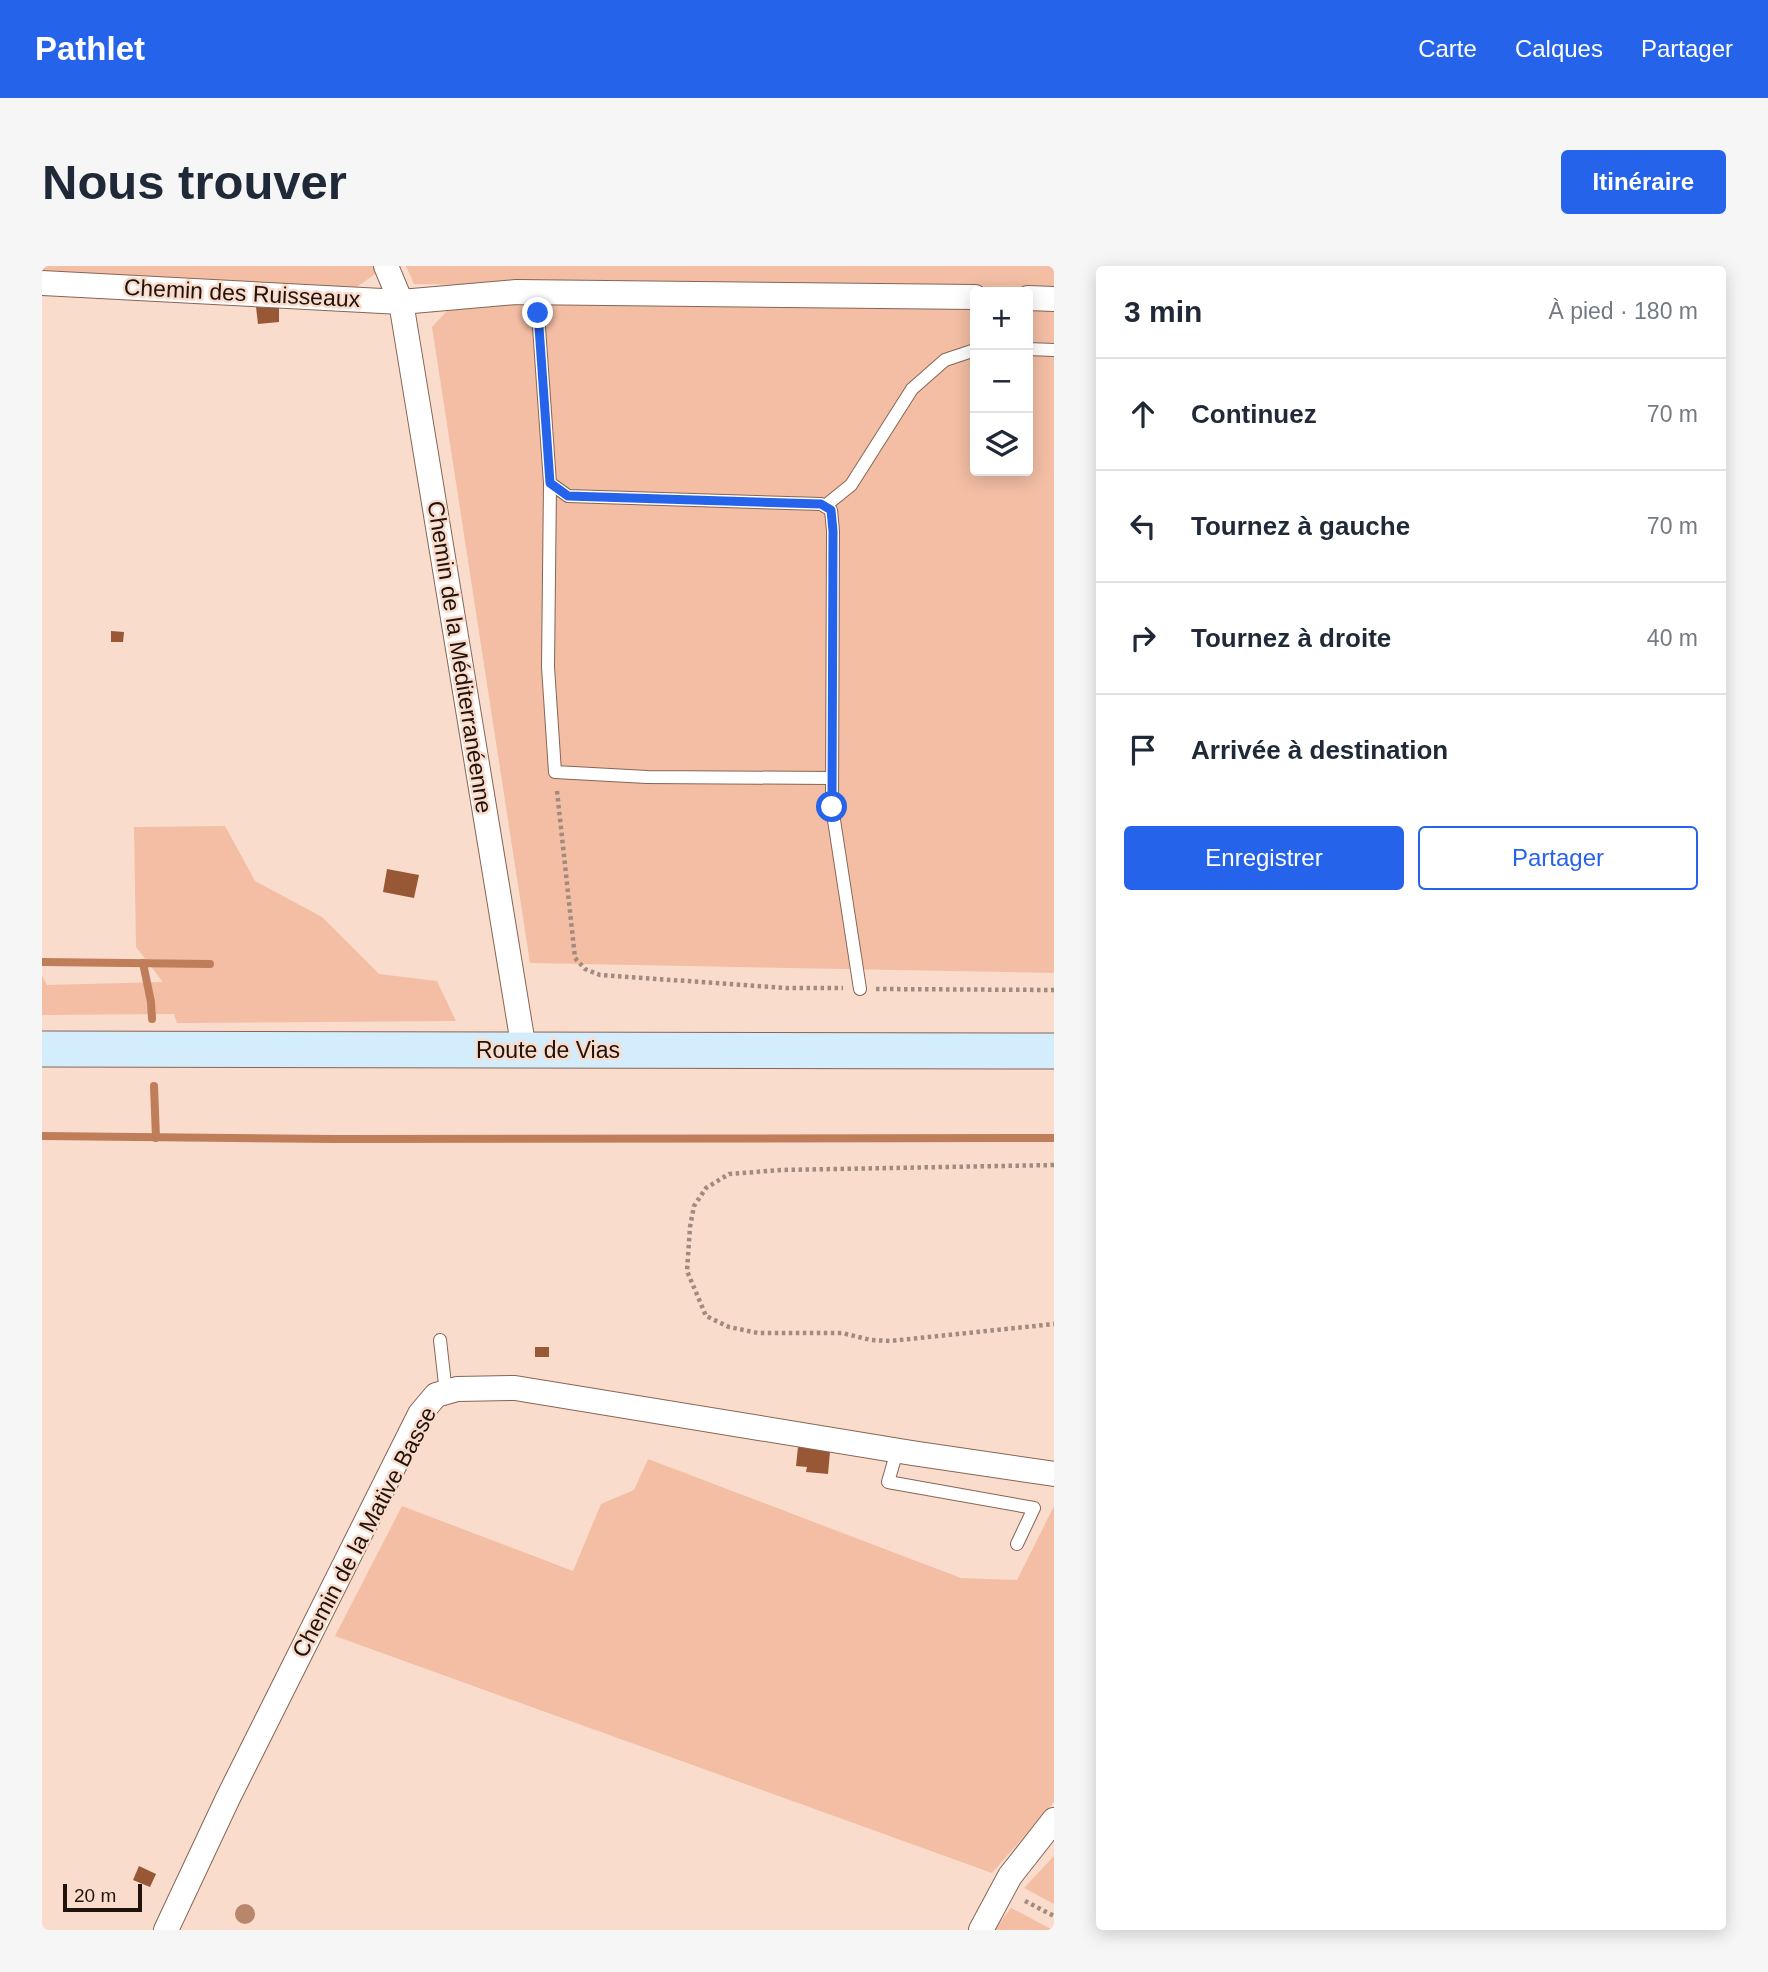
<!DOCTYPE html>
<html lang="fr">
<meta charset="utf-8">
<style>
:root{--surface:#fff;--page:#f6f6f7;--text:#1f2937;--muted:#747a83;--line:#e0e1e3;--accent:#2563eb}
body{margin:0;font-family:Arial,sans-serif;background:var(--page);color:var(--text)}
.controls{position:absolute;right:21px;top:21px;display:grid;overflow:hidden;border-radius:7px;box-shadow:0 4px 18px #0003}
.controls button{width:63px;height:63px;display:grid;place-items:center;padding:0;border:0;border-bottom:2px solid var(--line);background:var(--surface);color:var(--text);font:35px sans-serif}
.scale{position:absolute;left:21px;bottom:18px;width:79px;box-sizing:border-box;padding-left:7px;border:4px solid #20130c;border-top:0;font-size:19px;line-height:24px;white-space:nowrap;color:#20130c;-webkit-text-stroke:5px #fadccd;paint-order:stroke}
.stop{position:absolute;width:21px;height:21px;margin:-16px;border:5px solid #2563eb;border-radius:50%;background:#fff}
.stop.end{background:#2563eb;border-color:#fff;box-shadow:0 2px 7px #0008}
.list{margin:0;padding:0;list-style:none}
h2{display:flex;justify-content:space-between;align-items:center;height:91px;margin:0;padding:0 28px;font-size:30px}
h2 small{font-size:23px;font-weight:400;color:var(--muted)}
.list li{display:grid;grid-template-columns:46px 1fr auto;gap:21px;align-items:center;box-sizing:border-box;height:112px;padding:0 28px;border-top:2px solid var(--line)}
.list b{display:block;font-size:26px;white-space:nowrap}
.list em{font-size:23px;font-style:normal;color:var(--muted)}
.actions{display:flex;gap:14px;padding:21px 28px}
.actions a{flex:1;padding:16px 0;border:2px solid var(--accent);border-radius:7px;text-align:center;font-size:24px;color:var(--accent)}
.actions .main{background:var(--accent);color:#fff}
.icon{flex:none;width:38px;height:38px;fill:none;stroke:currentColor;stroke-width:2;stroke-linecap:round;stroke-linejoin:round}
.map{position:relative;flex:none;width:1012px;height:1664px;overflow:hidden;border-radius:7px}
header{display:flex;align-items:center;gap:42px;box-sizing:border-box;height:98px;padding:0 35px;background:var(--accent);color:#fff}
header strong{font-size:33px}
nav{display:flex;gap:38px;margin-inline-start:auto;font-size:24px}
.intro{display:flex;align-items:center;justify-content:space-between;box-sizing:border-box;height:168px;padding:0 42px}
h1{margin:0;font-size:49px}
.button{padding:18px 32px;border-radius:7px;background:var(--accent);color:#fff;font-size:24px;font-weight:700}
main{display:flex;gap:42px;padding:0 42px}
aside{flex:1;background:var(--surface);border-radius:7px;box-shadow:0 4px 18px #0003}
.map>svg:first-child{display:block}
.green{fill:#f3bea4;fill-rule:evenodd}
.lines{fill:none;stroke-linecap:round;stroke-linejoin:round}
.stream{stroke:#c07d5a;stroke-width:8}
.building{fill:#985836}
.lane-casing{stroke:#866555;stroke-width:14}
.street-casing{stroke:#866555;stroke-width:26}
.secondary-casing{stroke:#866555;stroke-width:37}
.path{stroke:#a18a7e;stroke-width:4.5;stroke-dasharray:3.5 3.5;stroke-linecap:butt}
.lane{stroke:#fff;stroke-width:12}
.street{stroke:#fff;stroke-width:24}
.secondary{stroke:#d4edfc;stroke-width:35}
.tree{fill:#b7866b}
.route{stroke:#2563eb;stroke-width:9}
.labels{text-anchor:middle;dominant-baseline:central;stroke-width:5;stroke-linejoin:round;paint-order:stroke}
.street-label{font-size:23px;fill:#20130c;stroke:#fadccd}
</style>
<header>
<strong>Pathlet</strong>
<nav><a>Carte</a><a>Calques</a><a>Partager</a></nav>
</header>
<div class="intro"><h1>Nous trouver</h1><a class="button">Itinéraire</a></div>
<main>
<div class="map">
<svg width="1012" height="1664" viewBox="0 0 1012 1664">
<rect width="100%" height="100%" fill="#fadccd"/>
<!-- green -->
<g class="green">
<path d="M0,0H335L337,5L315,21L0,9Z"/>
<path d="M364,0H1012V707L488,697L390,61L429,19L372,18ZM933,26H986V205H933Z"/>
<path d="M183,560L213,615L280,651L337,708L395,715L414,755L135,757L132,748L0,749V710L5,719L121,716L94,681L92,561Z"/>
<path d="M606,1193L919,1312L975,1314L1012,1240V1536L950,1607L293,1370L360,1240L531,1305L559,1238L592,1224Z"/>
<path d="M1012,1590V1638L982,1622Z"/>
<path d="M969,1642L1011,1664H952Z"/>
</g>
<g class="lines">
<!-- stream -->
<g class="stream">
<path d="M0,696L168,698"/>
<path d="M101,697L109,736L110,753"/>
<path d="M112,820L114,872"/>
<path d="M0,870L294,873L1012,872"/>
</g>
</g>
<!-- building -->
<g class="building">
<path d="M214,41L237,42V56L216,58Z"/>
<path d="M69,365L82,366L81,376H69Z"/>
<path d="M345,603L377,609L372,632L341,626Z"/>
<rect x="493" y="1081" width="14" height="10"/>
<path d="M756,1181L788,1186L786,1208L764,1206L765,1201L754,1200Z"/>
<path d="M97,1600L114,1608L108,1621L91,1614Z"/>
</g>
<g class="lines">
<!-- lane casing -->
<g class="lane-casing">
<g id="lane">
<path d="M489,27L496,47L508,217L526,230L779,238L789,244L791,265L790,541L818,723"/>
<path d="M986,83L1012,84"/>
<path d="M508,217L506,401L513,506L605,511L790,512"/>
<path d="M783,240L809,219L870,123L903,94L933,84"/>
<path d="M398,1074L404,1127"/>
<path d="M855,1185L846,1216L992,1242L975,1278"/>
</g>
</g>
<!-- street casing -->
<g class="street-casing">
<g id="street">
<path d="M344,0L359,36L482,784"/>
<path d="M0,17L359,36L474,26L933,31"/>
<path d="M986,32L1012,33"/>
<path d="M124,1664L186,1532L378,1148L394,1129L415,1123L473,1122L870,1187L1012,1208"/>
<path d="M939,1664L968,1610L1012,1554"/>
</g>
</g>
<!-- secondary casing -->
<g class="secondary-casing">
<path id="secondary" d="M0,783L1012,785"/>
</g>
<!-- path -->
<g class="path">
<path d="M515,525L533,692L543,703L558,709L745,722H801"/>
<path d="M834,723L1012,724"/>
<path d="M1012,899L739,904L687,908L664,922L652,940L648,961L645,1005L664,1050L687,1061L716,1067H800L829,1074L848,1075L1012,1058"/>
<path d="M983,1635L1012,1650"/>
</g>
<!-- lane -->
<use href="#lane" class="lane"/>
<!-- street -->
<use href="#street" class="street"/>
<!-- secondary -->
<use href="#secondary" class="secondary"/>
</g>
<!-- trees -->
<circle class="tree" cx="203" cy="1648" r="10"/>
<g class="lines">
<!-- route -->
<path class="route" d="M496,47L508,217L526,230L779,238L789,244L791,265L790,541"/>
</g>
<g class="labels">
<!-- street labels -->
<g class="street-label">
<text transform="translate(200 27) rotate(3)">Chemin des Ruisseaux</text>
<text transform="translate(418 391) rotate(81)">Chemin de la Méditerranéenne</text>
<text x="506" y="784">Route de Vias</text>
<text transform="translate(322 1266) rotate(-62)">Chemin de la Mative Basse</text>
</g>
</g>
</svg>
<div class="controls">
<button>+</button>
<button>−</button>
<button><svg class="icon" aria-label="layers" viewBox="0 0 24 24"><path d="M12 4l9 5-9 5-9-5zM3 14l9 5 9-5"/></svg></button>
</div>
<div class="scale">20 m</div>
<div class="stop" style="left:790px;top:541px"></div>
<div class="stop end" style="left:496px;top:47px"></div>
</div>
<aside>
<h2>3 min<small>À pied · 180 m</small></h2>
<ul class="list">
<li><svg class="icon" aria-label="ahead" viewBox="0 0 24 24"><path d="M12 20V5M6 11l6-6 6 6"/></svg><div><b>Continuez</b></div><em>70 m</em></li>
<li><svg class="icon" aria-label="left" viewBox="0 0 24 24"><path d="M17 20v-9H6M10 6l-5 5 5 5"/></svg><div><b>Tournez à gauche</b></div><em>70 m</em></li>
<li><svg class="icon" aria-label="right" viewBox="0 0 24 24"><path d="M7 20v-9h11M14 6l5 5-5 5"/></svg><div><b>Tournez à droite</b></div><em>40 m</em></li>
<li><svg class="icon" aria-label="arrive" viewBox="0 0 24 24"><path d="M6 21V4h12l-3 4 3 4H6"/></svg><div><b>Arrivée à destination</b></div></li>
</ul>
<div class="actions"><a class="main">Enregistrer</a><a>Partager</a></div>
</aside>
</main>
